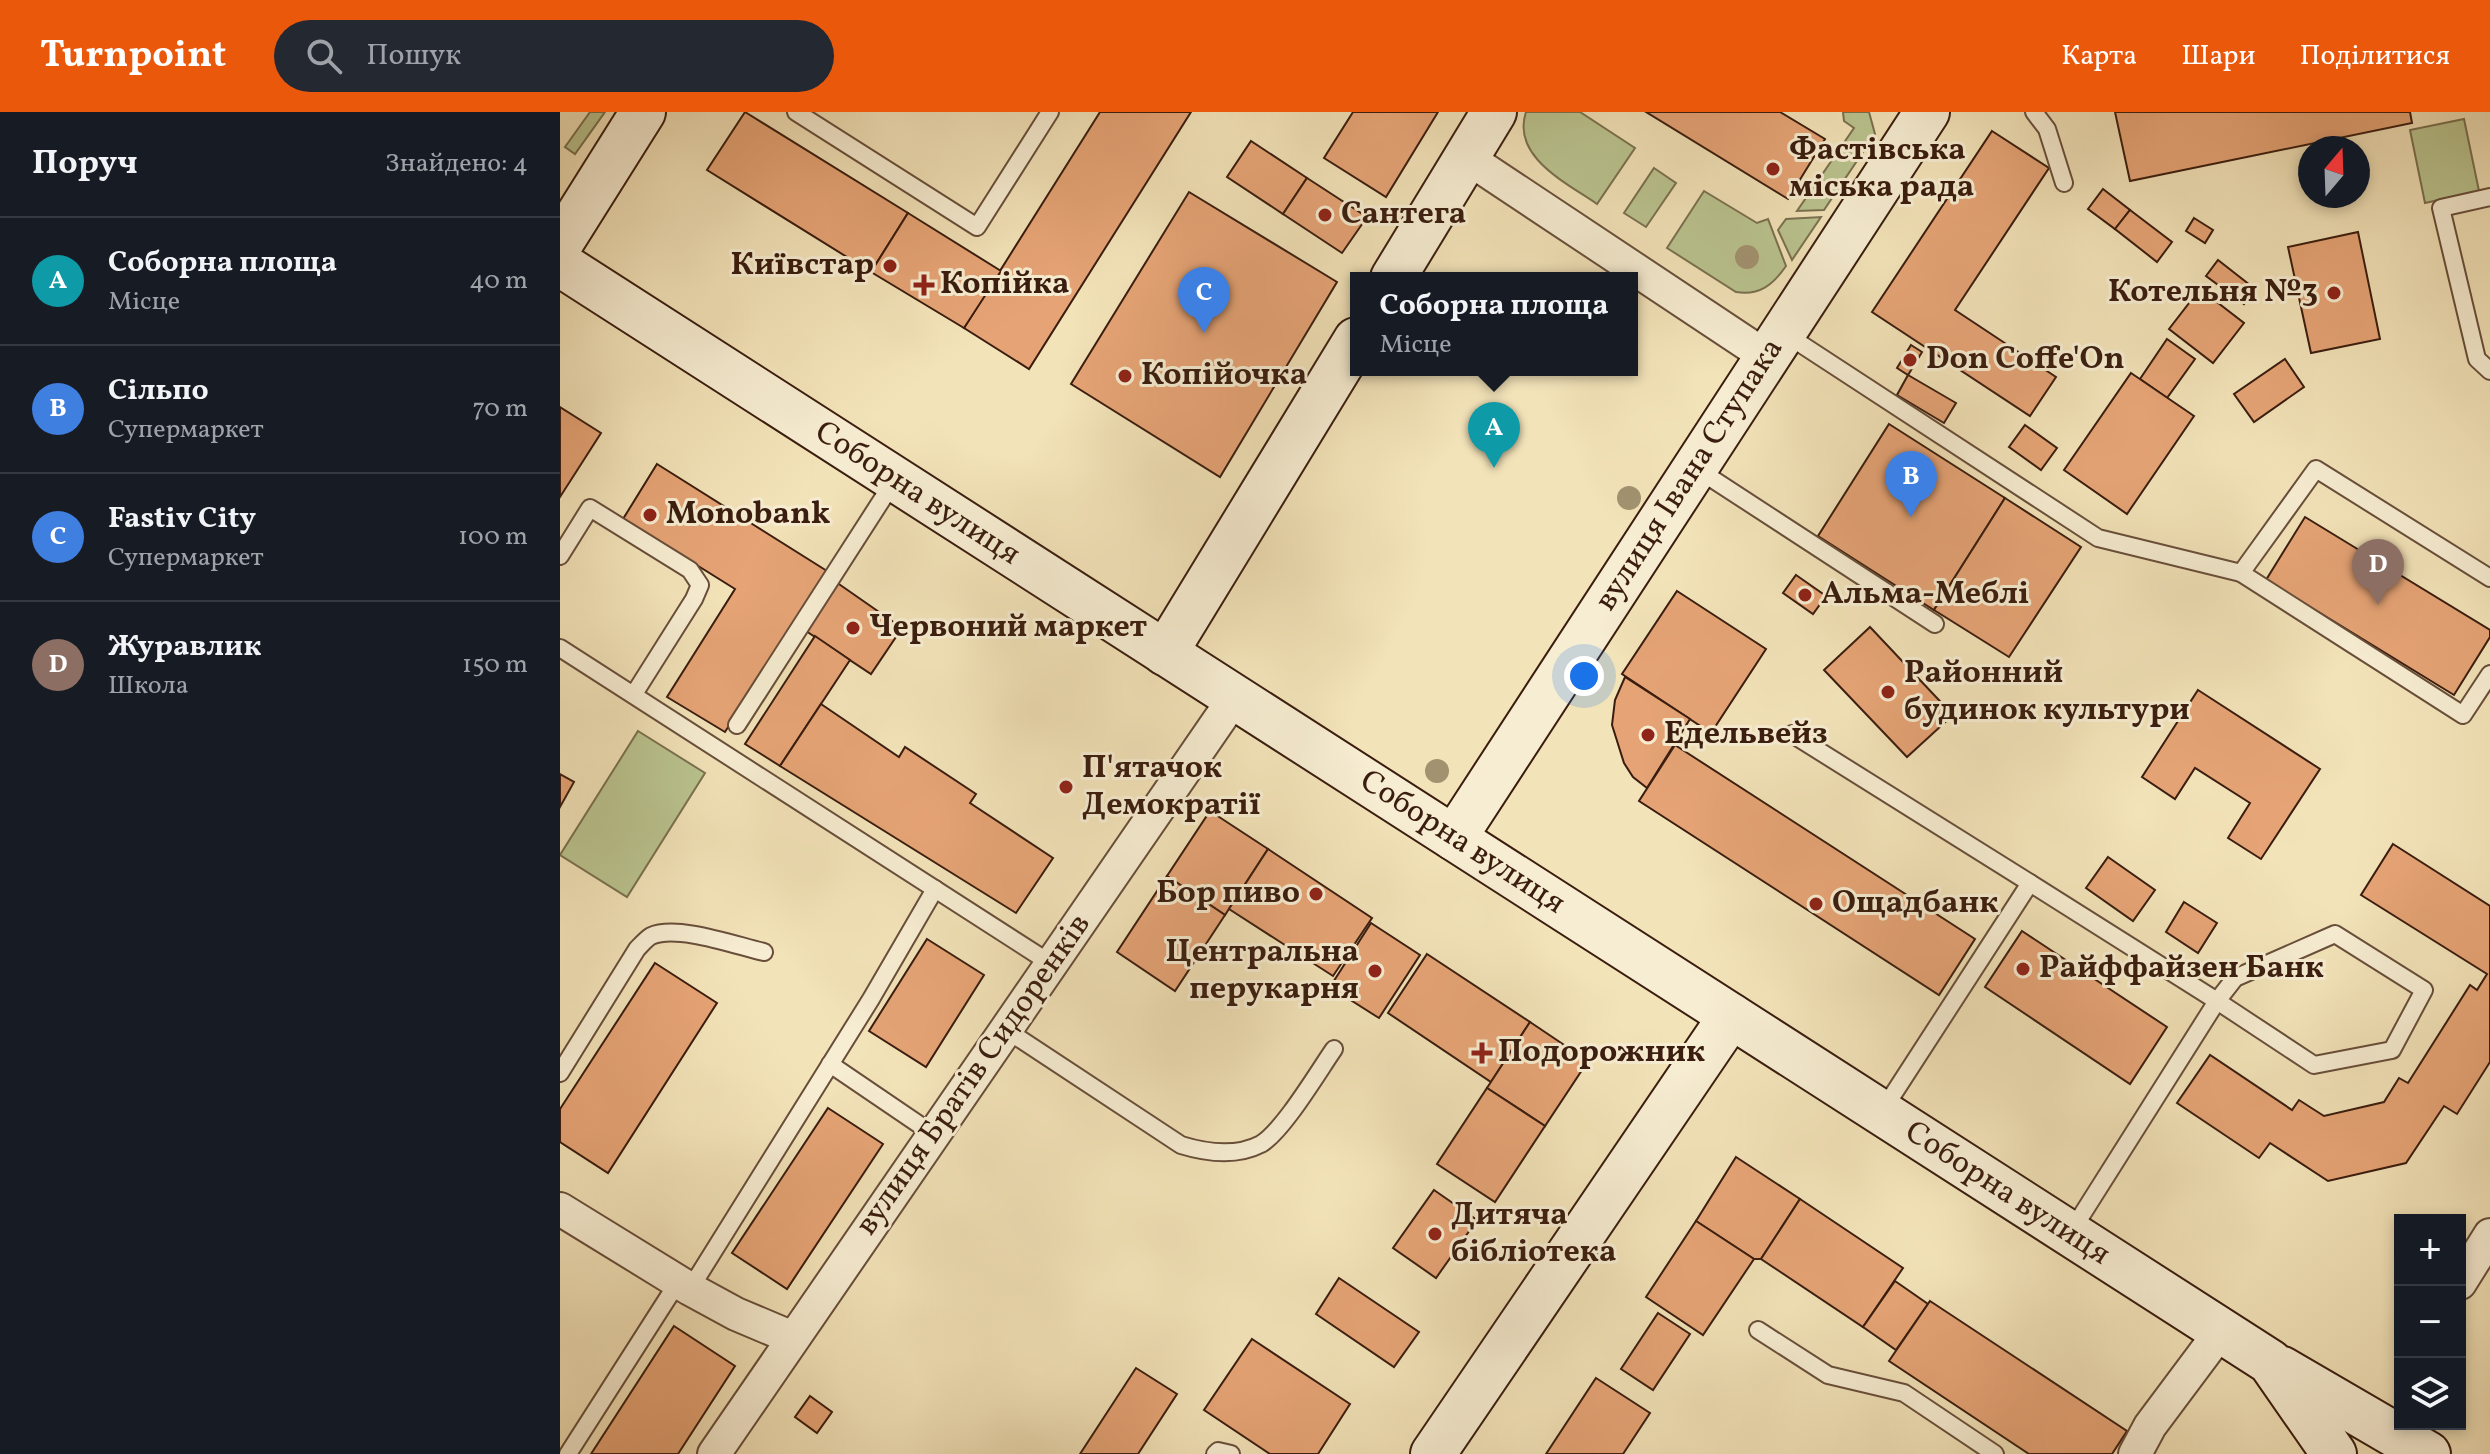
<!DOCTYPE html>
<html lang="uk">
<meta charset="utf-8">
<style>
:root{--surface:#171b24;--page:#242831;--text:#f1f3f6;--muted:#9ea1a6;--line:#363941;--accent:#ea580c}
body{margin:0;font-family:Vollkorn,serif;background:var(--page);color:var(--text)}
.controls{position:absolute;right:24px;bottom:24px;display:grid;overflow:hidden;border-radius:0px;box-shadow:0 4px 12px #0003}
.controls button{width:72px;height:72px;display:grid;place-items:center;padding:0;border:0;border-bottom:2px solid var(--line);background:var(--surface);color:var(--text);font:40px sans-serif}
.compass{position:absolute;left:1738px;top:24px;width:72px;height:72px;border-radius:50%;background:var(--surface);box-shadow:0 4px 12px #0003;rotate:19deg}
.you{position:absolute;left:1024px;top:564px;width:28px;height:28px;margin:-20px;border:6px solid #fff;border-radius:50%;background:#1a73e8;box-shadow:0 0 0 12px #1a73e833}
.badge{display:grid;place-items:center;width:52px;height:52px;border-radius:50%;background:var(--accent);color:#fff;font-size:26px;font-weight:700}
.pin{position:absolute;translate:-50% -66px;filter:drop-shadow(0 2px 4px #0008)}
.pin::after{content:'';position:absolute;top:42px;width:28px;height:24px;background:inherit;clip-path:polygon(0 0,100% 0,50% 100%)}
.popup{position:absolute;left:790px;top:160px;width:288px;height:104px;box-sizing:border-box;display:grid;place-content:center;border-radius:0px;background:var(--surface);filter:drop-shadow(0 2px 6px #0005);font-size:26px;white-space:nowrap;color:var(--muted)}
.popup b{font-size:30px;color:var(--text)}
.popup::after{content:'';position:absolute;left:50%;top:100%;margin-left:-16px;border:16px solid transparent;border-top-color:var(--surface)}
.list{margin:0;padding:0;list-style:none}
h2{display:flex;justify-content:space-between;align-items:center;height:104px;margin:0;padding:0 32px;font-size:34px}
h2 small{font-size:26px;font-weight:400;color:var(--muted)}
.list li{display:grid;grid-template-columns:52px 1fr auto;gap:24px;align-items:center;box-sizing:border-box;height:128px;padding:0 32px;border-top:2px solid var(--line)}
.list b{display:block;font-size:30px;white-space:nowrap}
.list p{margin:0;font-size:26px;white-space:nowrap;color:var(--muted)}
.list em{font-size:26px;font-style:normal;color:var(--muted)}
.icon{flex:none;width:44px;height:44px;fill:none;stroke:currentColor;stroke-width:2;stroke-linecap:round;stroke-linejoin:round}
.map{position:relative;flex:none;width:1930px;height:1342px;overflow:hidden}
header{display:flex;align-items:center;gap:48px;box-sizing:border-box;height:112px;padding:0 40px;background:var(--accent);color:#fff}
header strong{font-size:38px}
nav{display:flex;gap:44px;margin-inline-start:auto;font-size:28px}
.search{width:560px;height:72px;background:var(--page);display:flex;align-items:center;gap:20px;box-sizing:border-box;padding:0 28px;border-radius:44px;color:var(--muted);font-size:30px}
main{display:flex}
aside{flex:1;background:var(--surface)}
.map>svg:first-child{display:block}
.green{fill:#bac48f;stroke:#7a704f;stroke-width:2}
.building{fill:#e6a476;stroke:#3a1d0f;stroke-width:2}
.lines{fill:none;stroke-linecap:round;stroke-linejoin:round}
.lane-casing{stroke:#684e3a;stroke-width:20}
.street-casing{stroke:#684e3a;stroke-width:36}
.secondary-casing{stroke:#3a1d0f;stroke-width:48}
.lane{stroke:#f7edd2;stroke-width:16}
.street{stroke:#f7edd2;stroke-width:32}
.secondary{stroke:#f7edd2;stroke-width:44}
.tree{fill:#a29270}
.poi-dot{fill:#8f2418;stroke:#f7edd2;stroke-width:3}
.labels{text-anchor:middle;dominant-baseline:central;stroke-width:6;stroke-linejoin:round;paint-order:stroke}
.poi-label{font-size:32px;font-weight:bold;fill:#3a1d0f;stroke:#f7edd2;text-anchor:start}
.street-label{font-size:32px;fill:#3a1d0f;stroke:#f7edd2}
</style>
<header>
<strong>Turnpoint</strong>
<div class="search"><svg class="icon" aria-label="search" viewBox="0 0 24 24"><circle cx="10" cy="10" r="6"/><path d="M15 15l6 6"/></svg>Пошук</div>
<nav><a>Карта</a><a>Шари</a><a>Поділитися</a></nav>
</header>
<main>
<aside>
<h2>Поруч<small>Знайдено: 4</small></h2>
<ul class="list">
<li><span class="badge" style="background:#0f9aa8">A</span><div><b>Соборна площа</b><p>Місце</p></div><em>40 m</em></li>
<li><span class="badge" style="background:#3f7fe0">B</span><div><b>Сільпо</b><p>Супермаркет</p></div><em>70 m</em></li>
<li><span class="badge" style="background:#3f7fe0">C</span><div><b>Fastiv City</b><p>Супермаркет</p></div><em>100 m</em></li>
<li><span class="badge" style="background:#8d6e63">D</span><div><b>Журавлик</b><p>Школа</p></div><em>150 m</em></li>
</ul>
</aside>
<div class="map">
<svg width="1930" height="1342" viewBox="0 0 1930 1342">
<rect width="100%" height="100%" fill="#f3e3b9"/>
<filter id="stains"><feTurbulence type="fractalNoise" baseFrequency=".0025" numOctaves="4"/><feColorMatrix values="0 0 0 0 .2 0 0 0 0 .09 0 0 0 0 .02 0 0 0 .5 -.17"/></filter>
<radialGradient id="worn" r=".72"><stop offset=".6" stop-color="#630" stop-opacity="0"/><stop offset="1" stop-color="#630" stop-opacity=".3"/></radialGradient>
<!-- green -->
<g class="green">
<path d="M30,0H45L15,42L5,35Z"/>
<path d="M966,0H1020L1075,36L1037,92C1007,71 951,45 966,0Z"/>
<path d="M1283,0H1309L1315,22L1264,98L1237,99L1294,16L1284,9Z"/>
<path d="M1904,7L1919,79L1865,91L1850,18Z"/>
<path d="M1094,56L1116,71L1086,115L1064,101Z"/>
<path d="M1144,79L1197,111L1208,107L1226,154C1213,173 1199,184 1176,180L1107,136Z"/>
<path d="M1261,105L1232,148L1218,118L1226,107Z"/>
<path d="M78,619L145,661L67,785L0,743Z"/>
</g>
<!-- building -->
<g class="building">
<path d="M185,0L348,101L311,160L147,58Z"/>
<path d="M540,0H631L469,257L404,216Z"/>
<path d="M793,0H878L826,85L764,46Z"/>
<path d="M1086,0H1220L1265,27L1228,87Z"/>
<path d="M1555,0H1850L1852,11L1570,69Z"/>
<path d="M1432,19L1489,56L1395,198L1496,265L1470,304L1312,200Z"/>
<path d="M691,29L747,66L723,102L667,65Z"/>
<path d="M747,66L807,105L782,141L723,102Z"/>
<path d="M1543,77L1570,98L1555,117L1528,97Z"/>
<path d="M629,80L777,170L660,365L511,272Z"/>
<path d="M1570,98L1612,130L1597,150L1555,117Z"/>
<path d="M348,101L441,159L404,216L311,160Z"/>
<path d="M1634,106L1653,118L1645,131L1626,119Z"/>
<path d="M1798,120L1820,227L1751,241L1728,135Z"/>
<path d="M1658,148L1695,177L1684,192L1646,164Z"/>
<path d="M1640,177L1684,211L1653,251L1609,217Z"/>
<path d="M1607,227L1635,247L1607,286L1580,267Z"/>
<path d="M1351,233L1362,240L1348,263L1337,256Z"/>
<path d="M1725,247L1744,275L1694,310L1674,282Z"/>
<path d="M1571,261L1634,304L1567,402L1504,358Z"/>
<path d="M1348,263L1396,291L1384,311L1337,283Z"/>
<path d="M0,295L41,321L0,385Z"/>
<path d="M1329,312L1445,386L1374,498L1258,424Z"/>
<path d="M1465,313L1497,336L1481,358L1449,335Z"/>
<path d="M97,352L267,459L165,620L107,585L175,477L63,407Z"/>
<path d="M1445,386L1521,435L1449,545L1374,498Z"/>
<path d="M1745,405L1930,518V525L1894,583L1706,468Z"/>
<path d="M1236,463L1266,484L1253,502L1223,481Z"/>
<path d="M276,470L342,516L311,562L243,517Z"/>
<path d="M1117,479L1206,537L1151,621L1062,562Z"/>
<path d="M1310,515L1393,603L1347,645L1264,558Z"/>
<path d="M255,524L290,548L220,654L185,632Z"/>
<path d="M1065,565L1130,607L1087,676L1073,665L1064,651L1052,613L1055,588Z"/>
<path d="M1638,578L1760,657L1701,747L1668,726L1690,691L1635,656L1615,687L1582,665Z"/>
<path d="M261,592L339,645L345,635L416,682L410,691L493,746L456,801L220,654Z"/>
<path d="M1115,633L1415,827L1379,883L1079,689Z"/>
<path d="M0,662L14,670L0,695Z"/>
<path d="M650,699L708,737L665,803L607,764Z"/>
<path d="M1833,732L1930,794V950L1897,1002L1884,994L1846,1051L1768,1069L1710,1031L1699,1046L1617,991L1650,943L1732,998L1739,988L1764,1004L1824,990L1839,966L1848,971L1910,873L1917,878L1927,862L1801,783Z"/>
<path d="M708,737L812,806L773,864L669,797Z"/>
<path d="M1548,745L1595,778L1573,809L1526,776Z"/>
<path d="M607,764L665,803L615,879L557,840Z"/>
<path d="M1624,790L1657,811L1638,841L1606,820Z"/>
<path d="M811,811L860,843L819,906L770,875Z"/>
<path d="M1462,819L1607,915L1570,972L1425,875Z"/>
<path d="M367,827L424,863L366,955L309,919Z"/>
<path d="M867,842L970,910L931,970L828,901Z"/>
<path d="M95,851L157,891L48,1061L0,1030V997Z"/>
<path d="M970,910L1028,949L985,1014L927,976Z"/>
<path d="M927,976L985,1014L935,1090L877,1052Z"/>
<path d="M268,996L323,1032L227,1177L172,1141Z"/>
<path d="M1176,1045L1240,1087L1201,1147H1194L1136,1109Z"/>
<path d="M874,1078L917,1108L876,1166L833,1136Z"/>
<path d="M1240,1087L1343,1156L1303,1215L1201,1147Z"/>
<path d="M1136,1109L1194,1147L1143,1223L1086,1185Z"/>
<path d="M779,1166L859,1220L834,1255L756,1202Z"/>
<path d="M1335,1169L1368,1192L1336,1238L1303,1215Z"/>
<path d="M1370,1189L1567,1319L1552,1342H1469L1329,1249Z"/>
<path d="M1098,1201L1130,1222L1093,1278L1061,1257Z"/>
<path d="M114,1214L175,1254L118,1342H31Z"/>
<path d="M692,1227L790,1292L758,1342H710L644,1298Z"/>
<path d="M576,1256L617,1282L578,1342H520Z"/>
<path d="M1036,1266L1090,1301L1063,1342H986Z"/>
<path d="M250,1284L272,1300L257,1321L235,1305Z"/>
</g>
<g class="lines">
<!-- lane casing -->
<g class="lane-casing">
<g id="lane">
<path d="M236,0L417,115L490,0"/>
<path d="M1474,0L1487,17L1504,71"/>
<path d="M1930,85L1881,96L1917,247L1930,259"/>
<path d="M1224,221L1538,426L1681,461L1903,603L1930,562"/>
<path d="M1137,357L1375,512"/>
<path d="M0,444L30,396L130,458L140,473L134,487L74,582"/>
<path d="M1681,461L1756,357L1930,466"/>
<path d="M0,536L490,851"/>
<path d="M177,613L334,369"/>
<path d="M1232,622L1470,771"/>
<path d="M1775,822L1864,878L1832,938L1754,953L1657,889L1675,866Z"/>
<path d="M445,917L621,1033C647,1041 676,1045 701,1032C723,1019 758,960 774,937"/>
<path d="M270,952L373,1022"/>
<path d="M0,961L77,837C81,833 86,827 91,824C117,812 177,834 204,840"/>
<path d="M1323,998L1470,771L1657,889L1511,1120"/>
<path d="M130,1177L311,887L375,777"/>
<path d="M1198,1218L1268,1263L1344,1281L1435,1342"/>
<path d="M8,1342L118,1170"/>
<path d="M655,1342L658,1339L671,1342"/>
</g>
</g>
<!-- street casing -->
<g class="street-casing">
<g id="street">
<path d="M906,45L1207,245"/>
<path d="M0,1097L130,1177L176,1202L233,1226"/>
<path d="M1900,1171L1930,1123"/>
<path d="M154,1342L675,585"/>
<path d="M1575,1342L1590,1314L1661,1219"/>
</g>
</g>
<!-- secondary casing -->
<g class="secondary-casing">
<g id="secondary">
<path d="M0,132L83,0"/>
<path d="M0,152L1710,1250L1774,1342"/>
<path d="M833,166L934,0"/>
<path d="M605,541L796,228"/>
<path d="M894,726L1367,0"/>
<path d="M1722,1257L1868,1342"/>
<path d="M873,1342L1171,904"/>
</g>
</g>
<!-- lane -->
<use href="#lane" class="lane"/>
<!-- street -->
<use href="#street" class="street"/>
<!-- secondary -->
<use href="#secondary" class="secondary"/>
</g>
<!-- trees -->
<g class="tree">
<circle cx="1187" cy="145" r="12"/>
<circle cx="1069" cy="386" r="12"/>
<circle cx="877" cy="659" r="12"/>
</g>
<!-- markers -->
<g class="poi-dot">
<circle cx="1213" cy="57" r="8"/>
<circle cx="765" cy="103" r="8"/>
<circle cx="330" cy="154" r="8"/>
<path d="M360 161h8v8h8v8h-8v8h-8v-8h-8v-8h8z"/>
<circle cx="1774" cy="181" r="8"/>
<circle cx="1350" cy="248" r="8"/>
<circle cx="565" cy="264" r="8"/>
<circle cx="90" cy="403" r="8"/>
<circle cx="1245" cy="483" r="8"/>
<circle cx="293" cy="516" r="8"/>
<circle cx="1328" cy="580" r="8"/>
<circle cx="1088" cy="623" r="8"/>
<circle cx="506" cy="675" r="8"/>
<circle cx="756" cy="782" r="8"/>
<circle cx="1256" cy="792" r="8"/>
<circle cx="1463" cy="857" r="8"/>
<circle cx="815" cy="859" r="8"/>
<path d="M918 929h8v8h8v8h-8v8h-8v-8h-8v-8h8z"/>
<circle cx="875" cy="1122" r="8"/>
</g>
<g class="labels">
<!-- poi labels -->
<g class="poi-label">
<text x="1229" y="39">Фастівська<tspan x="1229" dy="37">міська рада</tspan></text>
<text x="781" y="103">Сантега</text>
<text x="314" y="154" text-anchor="end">Київстар</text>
<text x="380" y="173">Копійка</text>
<text x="1758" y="181" text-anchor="end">Котельня №3</text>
<text x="1366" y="248">Don Coffe'On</text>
<text x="581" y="264">Копійочка</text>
<text x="106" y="403">Monobank</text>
<text x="1261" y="483">Альма-Меблі</text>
<text x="309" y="516">Червоний маркет</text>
<text x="1344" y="562">Районний<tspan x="1344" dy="37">будинок культури</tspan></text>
<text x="1104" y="623">Едельвейз</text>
<text x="522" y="657">П'ятачок<tspan x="522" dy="37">Демократії</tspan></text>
<text x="740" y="782" text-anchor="end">Бор пиво</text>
<text x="1272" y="792">Ощадбанк</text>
<text x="799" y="841" text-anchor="end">Центральна<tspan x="799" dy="37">перукарня</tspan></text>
<text x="1479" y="857">Райффайзен Банк</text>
<text x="938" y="941">Подорожник</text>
<text x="891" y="1104">Дитяча<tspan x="891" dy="37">бібліотека</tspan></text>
</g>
<!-- street labels -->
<g class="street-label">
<text transform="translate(1130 363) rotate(-57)">вулиця Івана Ступака</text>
<text transform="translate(357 382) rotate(33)">Соборна вулиця</text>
<text transform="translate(902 731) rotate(33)">Соборна вулиця</text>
<text transform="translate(414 963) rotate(-55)">вулиця Братів Сидоренків</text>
<text transform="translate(1447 1082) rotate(33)">Соборна вулиця</text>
</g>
</g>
<rect width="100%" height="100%" filter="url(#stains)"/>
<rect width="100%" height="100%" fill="url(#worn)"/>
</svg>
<div class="controls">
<button>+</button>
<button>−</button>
<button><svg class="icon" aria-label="layers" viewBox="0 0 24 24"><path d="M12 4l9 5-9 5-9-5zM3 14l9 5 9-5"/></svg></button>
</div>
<svg class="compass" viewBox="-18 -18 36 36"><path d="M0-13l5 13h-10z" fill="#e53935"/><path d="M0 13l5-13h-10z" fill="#9ea1a6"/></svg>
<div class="you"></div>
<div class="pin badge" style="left:934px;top:356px;background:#0f9aa8">A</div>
<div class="popup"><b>Соборна площа</b>Місце</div>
<div class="pin badge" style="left:1351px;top:405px;background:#3f7fe0">B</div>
<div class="pin badge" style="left:644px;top:221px;background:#3f7fe0">C</div>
<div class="pin badge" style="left:1818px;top:493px;background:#8d6e63">D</div>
</div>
</main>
